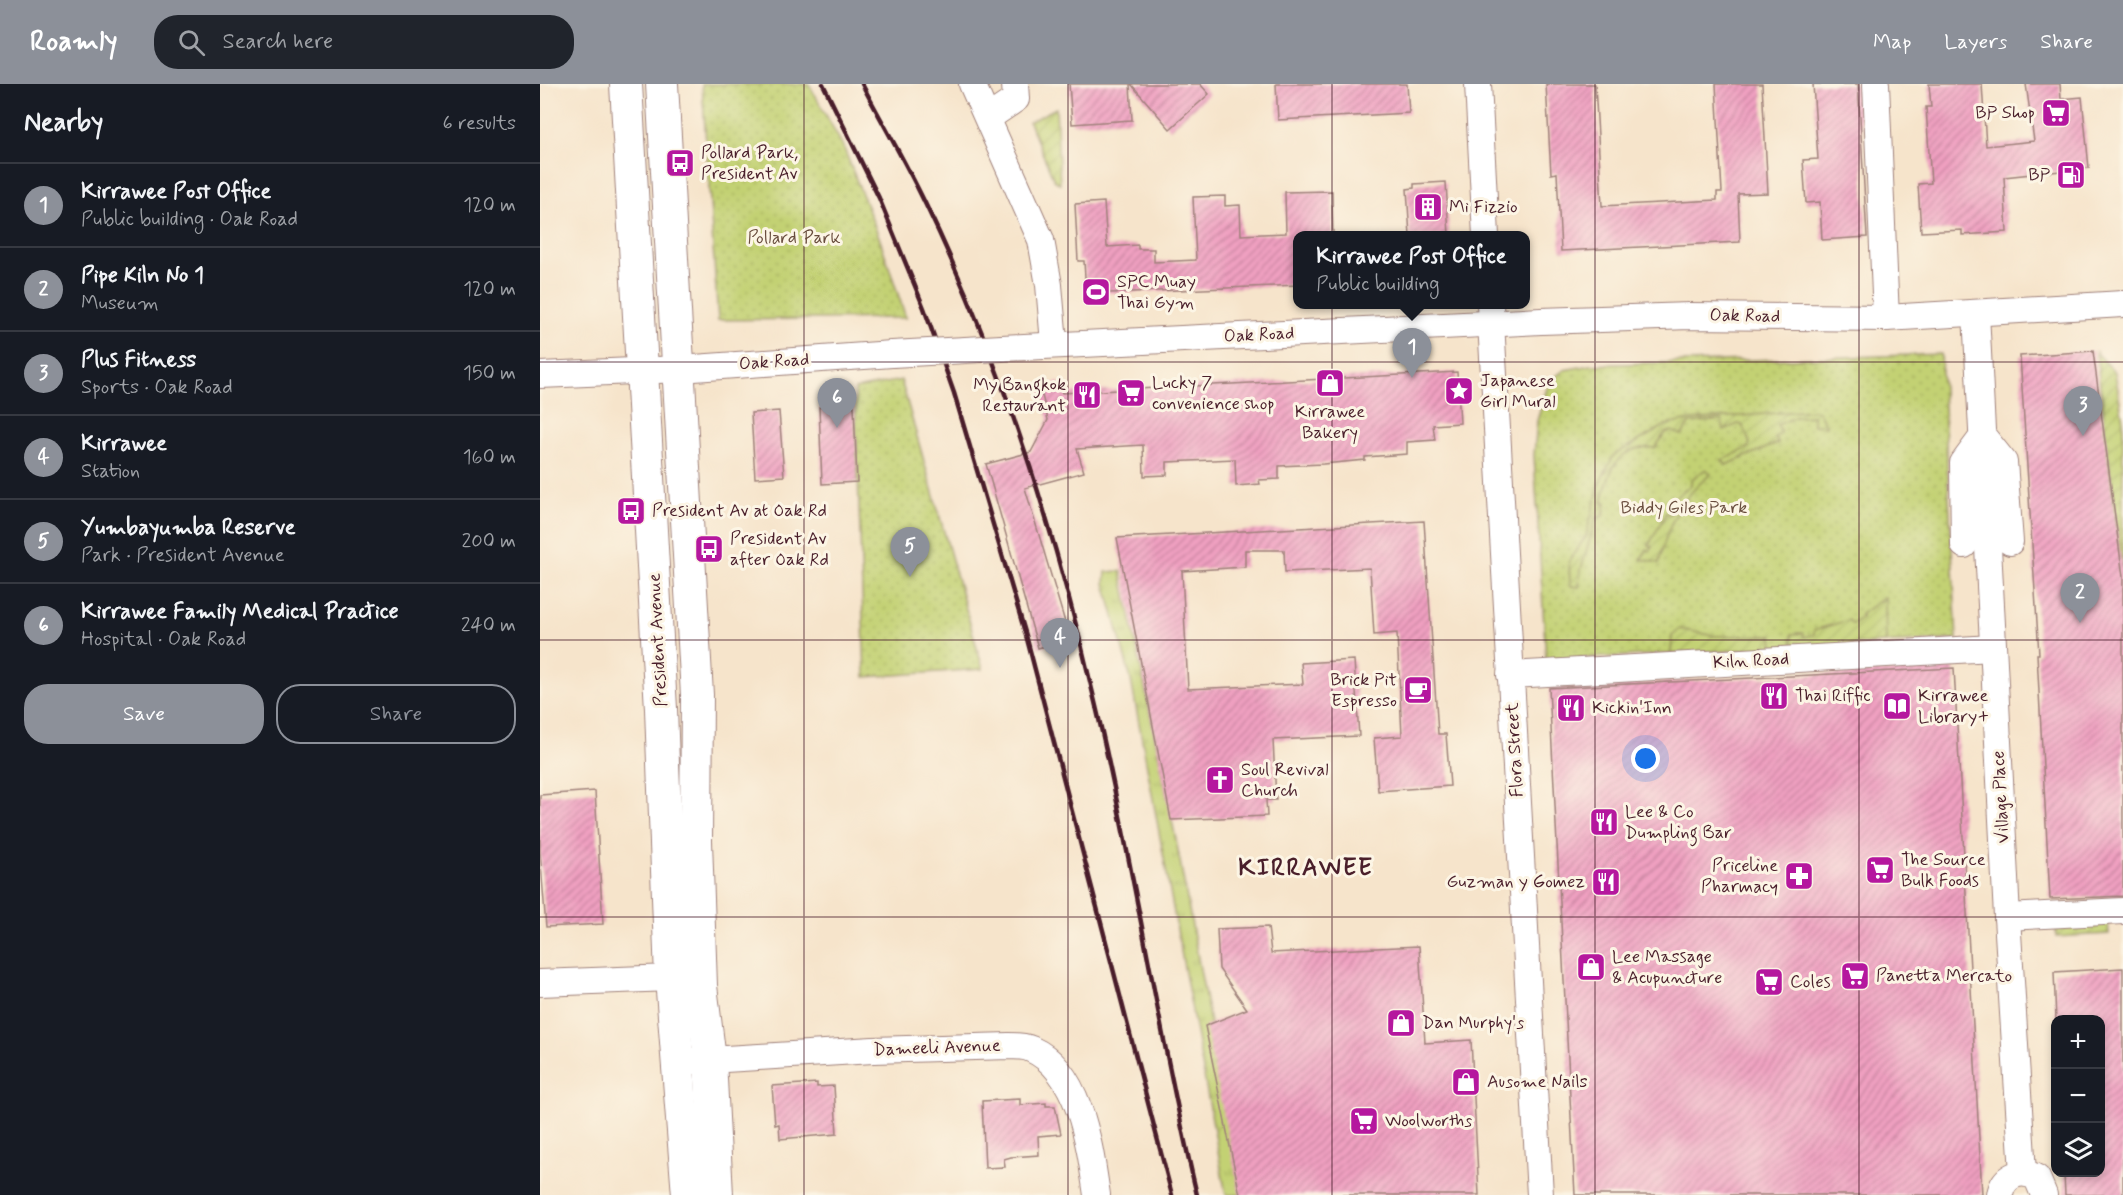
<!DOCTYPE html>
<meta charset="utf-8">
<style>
:root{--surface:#171b24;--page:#20242c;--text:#f1f3f6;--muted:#9ea1a6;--line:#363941;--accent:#8c9099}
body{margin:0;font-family:Mynerve,sans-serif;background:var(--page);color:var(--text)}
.controls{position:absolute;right:18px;bottom:18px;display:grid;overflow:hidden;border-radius:12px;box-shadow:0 3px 9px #0003}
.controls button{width:54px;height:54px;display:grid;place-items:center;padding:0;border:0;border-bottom:2px solid var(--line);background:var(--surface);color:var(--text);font:30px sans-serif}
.you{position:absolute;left:1106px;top:675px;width:21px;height:21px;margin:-15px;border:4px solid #fff;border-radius:50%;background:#1a73e8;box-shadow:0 0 0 9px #1a73e833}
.badge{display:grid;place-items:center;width:39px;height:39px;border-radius:50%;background:var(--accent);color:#fff;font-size:20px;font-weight:700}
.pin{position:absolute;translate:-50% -50px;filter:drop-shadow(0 2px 3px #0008)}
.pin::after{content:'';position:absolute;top:32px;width:21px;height:18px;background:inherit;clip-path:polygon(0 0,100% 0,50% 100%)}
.popup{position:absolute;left:753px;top:147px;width:237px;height:78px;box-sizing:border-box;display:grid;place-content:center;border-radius:12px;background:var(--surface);filter:drop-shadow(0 2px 4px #0005);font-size:20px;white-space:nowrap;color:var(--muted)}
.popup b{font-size:22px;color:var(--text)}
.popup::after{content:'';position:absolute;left:50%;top:100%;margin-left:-12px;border:12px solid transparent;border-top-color:var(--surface)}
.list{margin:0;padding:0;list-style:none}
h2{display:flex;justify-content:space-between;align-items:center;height:78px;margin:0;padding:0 24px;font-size:26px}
h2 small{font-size:20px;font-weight:400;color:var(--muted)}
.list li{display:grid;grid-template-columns:39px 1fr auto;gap:18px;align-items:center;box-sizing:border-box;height:84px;padding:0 24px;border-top:2px solid var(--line)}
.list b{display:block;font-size:22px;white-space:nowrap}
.list p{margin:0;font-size:20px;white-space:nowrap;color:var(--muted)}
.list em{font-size:20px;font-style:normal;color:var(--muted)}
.actions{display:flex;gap:12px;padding:18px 24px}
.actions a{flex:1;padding:14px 0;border:2px solid var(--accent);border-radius:24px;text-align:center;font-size:21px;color:var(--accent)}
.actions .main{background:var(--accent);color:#fff}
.icon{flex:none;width:33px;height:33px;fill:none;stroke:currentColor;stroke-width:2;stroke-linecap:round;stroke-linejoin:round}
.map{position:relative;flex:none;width:1583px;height:1111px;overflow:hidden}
header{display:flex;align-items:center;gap:36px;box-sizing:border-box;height:84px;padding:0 30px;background:var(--accent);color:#fff}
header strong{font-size:28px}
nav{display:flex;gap:33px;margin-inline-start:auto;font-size:21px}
.search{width:420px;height:54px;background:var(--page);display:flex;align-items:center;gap:15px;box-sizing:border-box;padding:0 21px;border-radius:24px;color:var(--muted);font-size:22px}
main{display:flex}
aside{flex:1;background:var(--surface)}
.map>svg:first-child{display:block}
.grass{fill:url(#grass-tufts);stroke:#86784f;stroke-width:1.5}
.park{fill:url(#park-dots);stroke:#86784f;stroke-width:1.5}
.garden{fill:url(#garden-furrows);stroke:#86784f;stroke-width:1.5}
.building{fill:url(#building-hatch)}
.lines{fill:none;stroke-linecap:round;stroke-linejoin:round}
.minor-casing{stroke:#a0827b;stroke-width:28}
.major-casing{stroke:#a0827b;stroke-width:34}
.minor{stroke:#fff;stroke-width:26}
.major{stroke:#fff;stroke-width:32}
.rail{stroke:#4a1f2b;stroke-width:4.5}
.minor-bridge-casing{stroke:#a0827b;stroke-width:28;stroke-linecap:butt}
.minor-bridge{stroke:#fff;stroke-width:26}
.grid{fill:none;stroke:#4a1f2b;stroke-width:1.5;stroke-opacity:0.55}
.labels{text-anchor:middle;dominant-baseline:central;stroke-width:6;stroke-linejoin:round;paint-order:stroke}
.poi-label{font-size:18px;fill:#4a1f2b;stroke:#fcf5e5;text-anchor:start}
.park-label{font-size:18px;fill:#684c3d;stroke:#fcf5e5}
.street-label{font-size:18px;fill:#4a1f2b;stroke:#fcf5e5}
.district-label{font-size:24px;font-weight:bold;letter-spacing:1.5px;fill:#4a1f2b;stroke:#fcf5e5}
</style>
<header>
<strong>Roamly</strong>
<div class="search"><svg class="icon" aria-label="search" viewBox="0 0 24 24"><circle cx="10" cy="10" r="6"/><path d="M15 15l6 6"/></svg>Search here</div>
<nav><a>Map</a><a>Layers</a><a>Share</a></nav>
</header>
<main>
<aside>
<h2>Nearby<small>6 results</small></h2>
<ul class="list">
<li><span class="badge">1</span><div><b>Kirrawee Post Office</b><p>Public building · Oak Road</p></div><em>120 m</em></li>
<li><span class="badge">2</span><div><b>Pipe Kiln No 1</b><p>Museum</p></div><em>120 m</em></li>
<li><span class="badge">3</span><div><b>Plus Fitness</b><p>Sports · Oak Road</p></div><em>150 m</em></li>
<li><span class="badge">4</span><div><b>Kirrawee</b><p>Station</p></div><em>160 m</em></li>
<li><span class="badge">5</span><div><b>Yumbayumba Reserve</b><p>Park · President Avenue</p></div><em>200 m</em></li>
<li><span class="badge">6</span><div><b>Kirrawee Family Medical Practice</b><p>Hospital · Oak Road</p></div><em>240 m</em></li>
</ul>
<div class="actions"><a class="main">Save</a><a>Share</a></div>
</aside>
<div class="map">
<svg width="1583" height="1111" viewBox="0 0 1583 1111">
<defs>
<pattern id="grass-tufts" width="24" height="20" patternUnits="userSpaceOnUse" patternTransform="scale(1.5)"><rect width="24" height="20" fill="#c3d173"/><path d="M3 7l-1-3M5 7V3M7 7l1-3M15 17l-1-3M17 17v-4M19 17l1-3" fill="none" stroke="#a9b364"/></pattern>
<pattern id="park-dots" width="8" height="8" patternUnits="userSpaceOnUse" patternTransform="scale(1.5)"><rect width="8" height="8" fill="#c3d173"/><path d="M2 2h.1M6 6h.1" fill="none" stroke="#a9b364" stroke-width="1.8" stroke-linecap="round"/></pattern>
<pattern id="garden-furrows" width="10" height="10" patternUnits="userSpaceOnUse" patternTransform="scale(1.5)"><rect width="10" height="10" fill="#c3d173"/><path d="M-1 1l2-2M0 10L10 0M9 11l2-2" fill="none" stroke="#a9b364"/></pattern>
<pattern id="building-hatch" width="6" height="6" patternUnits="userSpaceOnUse" patternTransform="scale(1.5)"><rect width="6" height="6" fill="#f0a0c1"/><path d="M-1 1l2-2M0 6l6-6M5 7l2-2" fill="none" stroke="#c4829d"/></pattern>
</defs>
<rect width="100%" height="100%" fill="#fcf5e5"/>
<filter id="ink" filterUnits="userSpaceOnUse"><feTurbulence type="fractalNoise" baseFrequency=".0167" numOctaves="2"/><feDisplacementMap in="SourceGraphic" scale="12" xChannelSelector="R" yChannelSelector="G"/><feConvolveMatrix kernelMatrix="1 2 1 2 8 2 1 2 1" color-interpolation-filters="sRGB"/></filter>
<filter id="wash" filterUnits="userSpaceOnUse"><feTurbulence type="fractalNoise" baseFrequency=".008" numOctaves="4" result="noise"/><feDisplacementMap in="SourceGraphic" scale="24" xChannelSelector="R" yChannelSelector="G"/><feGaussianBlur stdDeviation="1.35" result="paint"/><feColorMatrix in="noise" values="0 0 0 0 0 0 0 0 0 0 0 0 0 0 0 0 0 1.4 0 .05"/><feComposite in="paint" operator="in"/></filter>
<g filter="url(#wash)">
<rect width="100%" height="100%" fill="#f6e4cb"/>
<!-- grass -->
<path class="grass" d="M581,487L637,761L702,1111H686L591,596L565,499L566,488Z"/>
<!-- park -->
<g class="park">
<path d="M162,0H269L303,62L338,150L366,234L178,236Z"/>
<path d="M1401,270L1417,555L1006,576L994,371L997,337L1009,298L1024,286L1051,281Z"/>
<path d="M361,296L443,585L325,593L315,305Z"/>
</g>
<!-- garden -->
<g class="garden">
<path d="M516,24L520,100L514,96L489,38Z"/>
<path d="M1556,268L1575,288L1583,337V494Z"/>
<path d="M1274,326L1279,328L1286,342L1273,341V332L1255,333L1237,341L1241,349L1235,353L1238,359L1186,381L1182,376L1208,364L1210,359L1202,341L1198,340L1184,346L1182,336L1149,339L1142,351L1131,347L1125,349L1115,364C1075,360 1070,388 1062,418L1066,420L1063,432L1056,434L1040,489L1039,503L1030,502L1029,477L1046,452L1060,398L1074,371L1126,341L1151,336Z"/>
<path d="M1166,385L1171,390C1140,414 1127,442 1119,479L1101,475L1107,465L1110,467L1112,463L1109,461L1126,429L1130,430L1132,427L1128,425L1132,416L1151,401V396Z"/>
<path d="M1345,513L1346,559L1253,564L1252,550L1263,549L1264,553L1274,551V546L1309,536L1312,540L1321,534L1320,531Z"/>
<path d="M1140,545L1175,552H1233L1234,564L1131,570L1132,552Z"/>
<path d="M1568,837L1569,850L1516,853V845L1513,844V840Z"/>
</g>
<g id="blocks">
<!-- building -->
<g class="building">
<path d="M529,0H590L592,36L532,40Z"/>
<path d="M591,0H660L669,10L630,45Z"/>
<path d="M736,0H867L869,29L738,36Z"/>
<path d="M1006,0H1055L1062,122L1177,116V108H1182L1176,0H1222L1228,109L1198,110L1200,158L1021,167L1017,89L1011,90Z"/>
<path d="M1273,0H1318L1327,153L1282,156L1280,118L1266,119L1263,76L1278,75Z"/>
<path d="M1389,0H1442L1446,62L1494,57L1486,0H1520L1521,15L1542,13L1549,84L1464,93L1467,148L1422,151V146L1381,148L1378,100L1391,99L1386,23H1391Z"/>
<path d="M906,98L909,152H870L867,105L874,104V100Z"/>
<path d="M792,107L793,152H758V201L546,210L544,177H538L535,120L564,118L567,163L598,161V165H614V178L656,176L653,113L685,112V122L700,121L701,151L746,149L745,108Z"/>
<path d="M1553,267L1583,493V812L1510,815L1497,570H1499L1480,272Z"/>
<path d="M917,288L920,339L893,341L895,356L867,358V370L825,373V376L783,380L739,382V395L719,396L720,400L696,402L695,375L627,378V391L604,392L603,361L537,365L544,388L485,404L530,555L498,564L446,380L491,368L508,336L500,303L519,298L522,309Z"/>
<path d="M314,322L317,398L282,400L279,323Z"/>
<path d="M239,327L244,392L215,394L211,329Z"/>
<path d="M884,437L898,650H906L910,702L838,707L834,654L862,652L857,549L834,551L830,484L745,488L744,466H705V483L642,487L648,605L763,600L761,579L814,576L819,652L733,656L736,716H726L727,732L631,736L577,454Z"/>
<path d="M1414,584L1442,1111H1035L1009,604Z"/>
<path d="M55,707L63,840L6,843L0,768V711Z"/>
<path d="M728,843L731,869L879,862L885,959L931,956L939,1111H700L665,942L707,925L679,885L677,845Z"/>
<path d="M1583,884V1111H1525L1524,1089H1560V936H1516L1514,888Z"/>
<path d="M277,999V1003L294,1002L297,1050L240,1055L239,1040L235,1041L232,1002Z"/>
<path d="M480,1015V1021L506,1019V1022H515L521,1050L498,1052L499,1071L471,1073L464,1075L465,1083L445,1084L442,1017Z"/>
</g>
</g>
</g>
<g filter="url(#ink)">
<use href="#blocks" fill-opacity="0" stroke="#a0827b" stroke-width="1.5"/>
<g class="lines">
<!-- minor casing -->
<g class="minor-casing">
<g id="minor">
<path d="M432,0L501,156L509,201L514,259"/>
<path d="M938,0L946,152"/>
<path d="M1336,0L1346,234"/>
<path d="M448,34L476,15L475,0"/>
<path d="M950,220L1000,1111"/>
<path d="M1436,229L1467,833L1483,1089"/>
<path d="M462,264L1001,237L1150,232L1346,234L1583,220"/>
<path d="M0,291L140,285L352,270"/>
<path d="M1424,461L1423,379L1443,352L1464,378L1470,458"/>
<path d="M970,591L1453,564"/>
<path d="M1467,833L1583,827"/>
<path d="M0,899L131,894L149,899"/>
<path d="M152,977L333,966L469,962C476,962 485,962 491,965C541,987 550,1064 557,1111"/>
<path d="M1460,1111C1463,1092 1480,1084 1497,1094L1504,1111"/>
</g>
</g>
<!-- major casing -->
<g class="major-casing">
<g id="major">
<path d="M86,0L121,625L131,894L148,1111"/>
<path d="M122,0L157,611L156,757L161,902L170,976L177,1111"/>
</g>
</g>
<!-- minor -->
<use href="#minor" class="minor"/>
<!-- major -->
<use href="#major" class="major"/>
<!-- rail -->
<g class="rail">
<path d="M283,0L339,114L384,224L414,309L487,555L632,1111"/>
<path d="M322,0C343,40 366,79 385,119C460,274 516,450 555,618C594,781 618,947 657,1111"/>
</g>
<!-- minor-bridge casing -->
<g class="minor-bridge-casing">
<path id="minor-bridge" d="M352,270L462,264"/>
</g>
<!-- minor-bridge -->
<use href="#minor-bridge" class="minor-bridge"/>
</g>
</g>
<!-- grid -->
<path class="grid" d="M264,0V1111M528,0V1111M792,0V1111M1055,0V1111M1319,0V1111M0,278H1583M0,556H1583M0,833H1583"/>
<!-- icons -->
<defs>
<g id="supermarket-square" transform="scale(1.5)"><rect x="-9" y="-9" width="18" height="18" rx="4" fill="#b5179e" stroke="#fcf5e5"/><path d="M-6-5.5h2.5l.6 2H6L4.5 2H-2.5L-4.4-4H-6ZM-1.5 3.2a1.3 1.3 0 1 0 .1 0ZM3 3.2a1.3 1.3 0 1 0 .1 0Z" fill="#fff"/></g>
<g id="bus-square" transform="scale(1.5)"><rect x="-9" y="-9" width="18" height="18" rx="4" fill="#b5179e" stroke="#fcf5e5"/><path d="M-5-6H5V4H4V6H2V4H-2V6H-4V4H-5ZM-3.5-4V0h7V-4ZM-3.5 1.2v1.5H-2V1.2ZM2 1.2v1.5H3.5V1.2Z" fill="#fff"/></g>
<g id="fuel-square" transform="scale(1.5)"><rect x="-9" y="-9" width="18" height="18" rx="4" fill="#b5179e" stroke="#fcf5e5"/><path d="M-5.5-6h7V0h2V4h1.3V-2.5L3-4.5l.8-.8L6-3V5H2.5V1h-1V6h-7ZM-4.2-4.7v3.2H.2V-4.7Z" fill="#fff"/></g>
<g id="building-square" transform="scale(1.5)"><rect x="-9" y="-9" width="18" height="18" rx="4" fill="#b5179e" stroke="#fcf5e5"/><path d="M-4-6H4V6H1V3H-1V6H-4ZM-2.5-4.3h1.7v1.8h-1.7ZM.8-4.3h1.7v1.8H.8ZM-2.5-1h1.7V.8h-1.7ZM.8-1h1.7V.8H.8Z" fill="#fff"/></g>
<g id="stadium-square" transform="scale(1.5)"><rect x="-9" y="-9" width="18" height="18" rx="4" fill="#b5179e" stroke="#fcf5e5"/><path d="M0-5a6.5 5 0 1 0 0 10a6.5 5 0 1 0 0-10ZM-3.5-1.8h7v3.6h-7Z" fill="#fff"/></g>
<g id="shop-square" transform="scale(1.5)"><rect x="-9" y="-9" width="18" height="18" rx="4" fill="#b5179e" stroke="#fcf5e5"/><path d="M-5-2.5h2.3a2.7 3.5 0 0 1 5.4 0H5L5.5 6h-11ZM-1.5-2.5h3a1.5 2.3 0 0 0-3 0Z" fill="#fff"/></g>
<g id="sight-square" transform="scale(1.5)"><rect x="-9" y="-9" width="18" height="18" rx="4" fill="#b5179e" stroke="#fcf5e5"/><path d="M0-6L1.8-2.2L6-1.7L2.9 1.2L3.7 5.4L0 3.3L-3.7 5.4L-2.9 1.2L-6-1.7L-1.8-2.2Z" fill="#fff"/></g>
<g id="restaurant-square" transform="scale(1.5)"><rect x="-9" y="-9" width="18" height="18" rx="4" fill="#b5179e" stroke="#fcf5e5"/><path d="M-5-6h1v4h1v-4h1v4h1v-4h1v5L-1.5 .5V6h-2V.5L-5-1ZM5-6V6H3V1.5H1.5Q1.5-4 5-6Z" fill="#fff"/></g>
<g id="cafe-square" transform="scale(1.5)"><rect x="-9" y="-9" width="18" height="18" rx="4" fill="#b5179e" stroke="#fcf5e5"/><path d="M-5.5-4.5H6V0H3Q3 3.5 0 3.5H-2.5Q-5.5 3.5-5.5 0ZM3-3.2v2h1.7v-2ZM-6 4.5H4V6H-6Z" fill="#fff"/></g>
<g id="library-square" transform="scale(1.5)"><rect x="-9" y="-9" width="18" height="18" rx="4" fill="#b5179e" stroke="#fcf5e5"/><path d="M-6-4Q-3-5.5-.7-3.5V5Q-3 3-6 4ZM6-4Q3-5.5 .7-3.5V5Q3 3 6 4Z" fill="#fff"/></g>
<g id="church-square" transform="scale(1.5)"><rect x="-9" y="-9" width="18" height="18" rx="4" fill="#b5179e" stroke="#fcf5e5"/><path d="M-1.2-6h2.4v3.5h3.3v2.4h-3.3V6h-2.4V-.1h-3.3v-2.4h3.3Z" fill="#fff"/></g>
<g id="pharmacy-square" transform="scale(1.5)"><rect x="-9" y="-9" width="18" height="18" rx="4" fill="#b5179e" stroke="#fcf5e5"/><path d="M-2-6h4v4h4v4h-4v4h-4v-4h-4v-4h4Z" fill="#fff"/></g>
</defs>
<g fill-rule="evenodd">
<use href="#supermarket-square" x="1516" y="29"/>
<use href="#bus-square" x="140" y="79"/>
<use href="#fuel-square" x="1531" y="91"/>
<use href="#building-square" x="888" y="123"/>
<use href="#stadium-square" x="556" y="208"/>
<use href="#shop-square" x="790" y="299"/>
<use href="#sight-square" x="919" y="307"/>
<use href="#supermarket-square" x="591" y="309"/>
<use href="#restaurant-square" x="547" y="311"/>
<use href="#bus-square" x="91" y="427"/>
<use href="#bus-square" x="169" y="465"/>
<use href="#cafe-square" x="878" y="606"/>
<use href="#restaurant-square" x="1234" y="612"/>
<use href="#library-square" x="1357" y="622"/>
<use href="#restaurant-square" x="1031" y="624"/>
<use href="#church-square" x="680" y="696"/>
<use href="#restaurant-square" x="1064" y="738"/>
<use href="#supermarket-square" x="1340" y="786"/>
<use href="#pharmacy-square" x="1259" y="792"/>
<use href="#restaurant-square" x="1066" y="798"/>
<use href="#shop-square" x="1051" y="883"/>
<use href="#supermarket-square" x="1315" y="892"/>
<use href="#supermarket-square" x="1229" y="898"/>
<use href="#shop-square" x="861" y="939"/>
<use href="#shop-square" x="926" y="998"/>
<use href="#supermarket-square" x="824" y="1037"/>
</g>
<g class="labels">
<!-- poi labels -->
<g class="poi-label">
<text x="1495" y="29" text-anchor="end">BP Shop</text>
<text x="161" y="69">Pollard Park,<tspan x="161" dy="21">President Av</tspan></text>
<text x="1510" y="91" text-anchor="end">BP</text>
<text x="909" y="123">Mi Fizzio</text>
<text x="577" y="198">SPC Muay<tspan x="577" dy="21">Thai Gym</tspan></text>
<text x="940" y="297">Japanese<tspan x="940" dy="21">Girl Mural</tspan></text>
<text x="612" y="299">Lucky 7<tspan x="612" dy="21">convenience shop</tspan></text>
<text x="526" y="301" text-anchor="end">My Bangkok<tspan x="526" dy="21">Restaurant</tspan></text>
<text x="790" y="328" text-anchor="middle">Kirrawee<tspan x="790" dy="21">Bakery</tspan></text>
<text x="112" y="427">President Av at Oak Rd</text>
<text x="190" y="455">President Av<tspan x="190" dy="21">after Oak Rd</tspan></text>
<text x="857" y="596" text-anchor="end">Brick Pit<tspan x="857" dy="21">Espresso</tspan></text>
<text x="1255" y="612">Thai Riffic</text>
<text x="1378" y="612">Kirrawee<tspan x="1378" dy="21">Library+</tspan></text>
<text x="1052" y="624">Kickin'Inn</text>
<text x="701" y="686">Soul Revival<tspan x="701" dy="21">Church</tspan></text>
<text x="1085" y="728">Lee &amp; Co<tspan x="1085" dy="21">Dumpling Bar</tspan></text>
<text x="1361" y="776">The Source<tspan x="1361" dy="21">Bulk Foods</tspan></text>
<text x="1238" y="782" text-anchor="end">Priceline<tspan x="1238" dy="21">Pharmacy</tspan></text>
<text x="1045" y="798" text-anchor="end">Guzman y Gomez</text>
<text x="1072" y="873">Lee Massage<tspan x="1072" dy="21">&amp; Acupuncture</tspan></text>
<text x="1336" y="892">Panetta Mercato</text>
<text x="1250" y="898">Coles</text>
<text x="882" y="939">Dan Murphy's</text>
<text x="947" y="998">Ausome Nails</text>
<text x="845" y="1037">Woolworths</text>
</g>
<!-- park labels -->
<g class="park-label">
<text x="254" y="154">Pollard Park</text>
<text x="1144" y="424">Biddy Giles Park</text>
</g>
<!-- street labels -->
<g class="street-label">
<text transform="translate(1205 232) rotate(1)">Oak Road</text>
<text transform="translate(719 251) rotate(-3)">Oak Road</text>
<text transform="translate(234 278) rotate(-4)">Oak Road</text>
<text transform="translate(118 556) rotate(-93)">President Avenue</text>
<text transform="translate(1211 577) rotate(-3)">Kiln Road</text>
<text transform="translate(975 666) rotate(-93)">Flora Street</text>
<text transform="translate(1461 713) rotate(-93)">Village Place</text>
<text transform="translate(397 964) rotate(-2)">Dameeli Avenue</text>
</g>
<!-- district labels -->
<g class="district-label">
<text x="766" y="784">KIRRAWEE</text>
</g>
</g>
</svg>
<div class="controls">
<button>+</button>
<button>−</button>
<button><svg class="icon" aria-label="layers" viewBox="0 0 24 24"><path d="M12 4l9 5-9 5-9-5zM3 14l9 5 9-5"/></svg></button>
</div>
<div class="you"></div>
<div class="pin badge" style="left:872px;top:294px">1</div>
<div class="popup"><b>Kirrawee Post Office</b>Public building</div>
<div class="pin badge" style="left:1540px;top:539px">2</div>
<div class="pin badge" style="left:1543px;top:352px">3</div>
<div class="pin badge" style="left:520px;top:584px">4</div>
<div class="pin badge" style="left:370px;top:493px">5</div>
<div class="pin badge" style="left:297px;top:344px">6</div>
</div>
</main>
